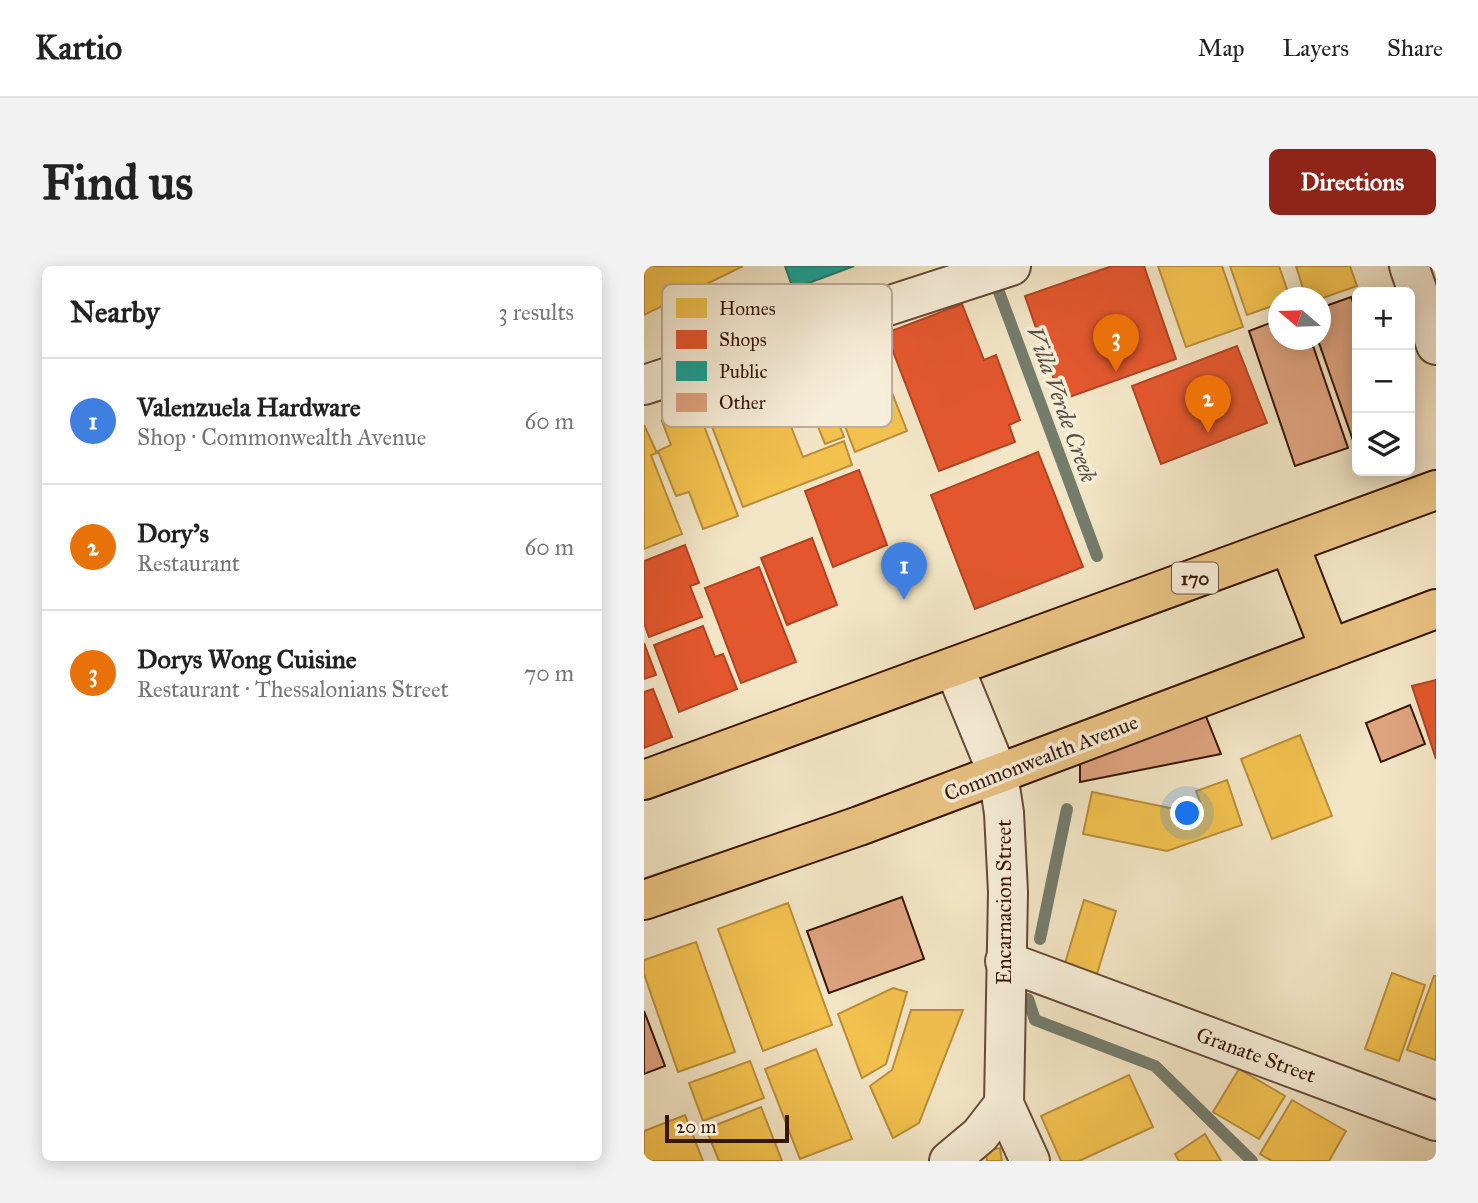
<!DOCTYPE html>
<meta charset="utf-8">
<style>
:root{--surface:#fff;--page:#f2f2f2;--text:#222;--muted:#767676;--line:#e0e0e0;--accent:#8f2418}
body{margin:0;font-family:"IM FELL Great Primer",serif;background:var(--page);color:var(--text)}
.controls{position:absolute;right:21px;top:21px;display:grid;overflow:hidden;border-radius:10px;box-shadow:0 4px 18px #0003}
.controls button{width:63px;height:63px;display:grid;place-items:center;padding:0;border:0;border-bottom:2px solid var(--line);background:var(--surface);color:var(--text);font:35px sans-serif}
.compass{position:absolute;left:624px;top:21px;width:63px;height:63px;border-radius:50%;background:var(--surface);box-shadow:0 4px 18px #0003;rotate:289deg}
.scale{position:absolute;left:21px;bottom:18px;width:124px;box-sizing:border-box;padding-left:7px;border:4px solid #371507;border-top:0;font-size:19px;line-height:24px;white-space:nowrap;color:#371507;-webkit-text-stroke:5px #f7eed9;paint-order:stroke}
.you{position:absolute;left:544px;top:548px;width:24px;height:24px;margin:-18px;border:5px solid #fff;border-radius:50%;background:#1a73e8;box-shadow:0 0 0 10px #1a73e833}
.badge{display:grid;place-items:center;width:46px;height:46px;border-radius:50%;background:var(--accent);color:#fff;font-size:23px;font-weight:700}
.pin{position:absolute;translate:-50% -58px;filter:drop-shadow(0 2px 4px #0008)}
.pin::after{content:'';position:absolute;top:37px;width:24px;height:21px;background:inherit;clip-path:polygon(0 0,100% 0,50% 100%)}
.list{margin:0;padding:0;list-style:none}
h2{display:flex;justify-content:space-between;align-items:center;height:91px;margin:0;padding:0 28px;font-size:30px}
h2 small{font-size:23px;font-weight:400;color:var(--muted)}
.list li{display:grid;grid-template-columns:46px 1fr auto;gap:21px;align-items:center;box-sizing:border-box;height:126px;padding:0 28px;border-top:2px solid var(--line)}
.list b{display:block;font-size:26px;white-space:nowrap}
.list p{margin:0;font-size:23px;white-space:nowrap;color:var(--muted)}
.list em{font-size:23px;font-style:normal;color:var(--muted)}
.icon{flex:none;width:38px;height:38px;fill:none;stroke:currentColor;stroke-width:2;stroke-linecap:round;stroke-linejoin:round}
.map{position:relative;flex:none;width:792px;height:895px;overflow:hidden;border-radius:10px}
header{display:flex;align-items:center;gap:42px;box-sizing:border-box;height:98px;padding:0 35px;background:var(--surface);border-bottom:2px solid var(--line)}
header strong{font-size:33px}
nav{display:flex;gap:38px;margin-inline-start:auto;font-size:24px}
.intro{display:flex;align-items:center;justify-content:space-between;box-sizing:border-box;height:168px;padding:0 42px}
h1{margin:0;font-size:49px}
.button{padding:18px 32px;border-radius:10px;background:var(--accent);color:#fff;font-size:24px;font-weight:700}
main{display:flex;gap:42px;padding:0 42px}
aside{flex:1;background:var(--surface);border-radius:10px;box-shadow:0 4px 18px #0003}
.map>svg:first-child{display:block}
.homes{fill:#f2c14e;stroke:#ba8d39;stroke-width:2}
.shops{fill:#e4572e;stroke:#b04322;stroke-width:2}
.public{fill:#17a398;stroke:#21786c;stroke-width:2}
.lines{fill:none;stroke-linecap:round;stroke-linejoin:round}
.stream{stroke:#747c6c;stroke-width:12}
.building{fill:#dea37f;stroke:#371507;stroke-width:2}
.minor-casing{stroke:#664936;stroke-width:42}
.major-casing{stroke:#371507;stroke-width:42}
.minor{stroke:#f7eed9;stroke-width:38}
.major{stroke:#e9c282;stroke-width:38}
.labels{text-anchor:middle;dominant-baseline:central;stroke-width:7;stroke-linejoin:round;paint-order:stroke}
.shield{fill:#f7eed9;stroke:#715646;stroke-width:2}
.shield-label{font-size:19px;font-weight:bold;fill:#371507}
.street-label{font-size:21px;fill:#371507;stroke:#f7eed9}
.water-label{font-size:23px;font-style:italic;fill:#5a5142;stroke:#f7eed9}
.key{fill:#f7eed9;stroke:#bdad9a;stroke-width:2}
.key-label{font-size:19px;fill:#371507}
</style>
<header>
<strong>Kartio</strong>
<nav><a>Map</a><a>Layers</a><a>Share</a></nav>
</header>
<div class="intro"><h1>Find us</h1><a class="button">Directions</a></div>
<main>
<aside>
<h2>Nearby<small>3 results</small></h2>
<ul class="list">
<li><span class="badge" style="background:#3f7fe0">1</span><div><b>Valenzuela Hardware</b><p>Shop · Commonwealth Avenue</p></div><em>60 m</em></li>
<li><span class="badge" style="background:#e8710a">2</span><div><b>Dory's</b><p>Restaurant</p></div><em>60 m</em></li>
<li><span class="badge" style="background:#e8710a">3</span><div><b>Dorys Wong Cuisine</b><p>Restaurant · Thessalonians Street</p></div><em>70 m</em></li>
</ul>
</aside>
<div class="map">
<svg width="792" height="895" viewBox="0 0 792 895">
<rect width="100%" height="100%" fill="#f2e5c5"/>
<filter id="stains"><feTurbulence type="fractalNoise" baseFrequency=".00286" numOctaves="4"/><feColorMatrix values="0 0 0 0 .2 0 0 0 0 .09 0 0 0 0 .02 0 0 0 .5 -.17"/></filter>
<radialGradient id="worn" r=".72"><stop offset=".6" stop-color="#630" stop-opacity="0"/><stop offset="1" stop-color="#630" stop-opacity=".3"/></radialGradient>
<!-- homes -->
<g class="homes">
<path d="M0,0H99L0,49Z"/>
<path d="M514,0H578L599,61L542,81Z"/>
<path d="M586,0H635L646,32H634V38L603,49Z"/>
<path d="M652,0H706L713,20L676,33L662,32Z"/>
<path d="M125,105L159,191L200,175L208,199L99,241L57,132Z"/>
<path d="M241,109L263,165L211,186L189,129Z"/>
<path d="M188,140L200,171L181,178L169,148Z"/>
<path d="M53,141L94,250L59,263L45,226L32,230L14,185L27,179L18,155Z"/>
<path d="M0,159L13,187L7,189L38,268L0,283Z"/>
<path d="M656,469L688,550L628,573L597,493Z"/>
<path d="M583,514L598,559L523,585L439,568L448,526L531,543L529,555L559,544L552,525Z"/>
<path d="M440,634L472,645L450,718L418,707Z"/>
<path d="M144,637L188,759L119,785L74,663Z"/>
<path d="M52,676L91,786L34,806L0,708V694Z"/>
<path d="M748,707L781,719L755,795L721,783Z"/>
<path d="M790,710H792V794L763,784Z"/>
<path d="M249,722L263,726L242,798L218,812L194,748Z"/>
<path d="M267,744H319L275,857L249,872L226,820L248,804Z"/>
<path d="M172,783L208,873L156,893L121,803Z"/>
<path d="M106,795L120,832L59,855L45,817Z"/>
<path d="M595,803L641,830L615,873L569,846Z"/>
<path d="M485,809L509,861L435,895H417L397,850Z"/>
<path d="M648,834L702,865L685,895H628L616,888Z"/>
<path d="M117,841L138,895H75L62,863Z"/>
<path d="M41,849L59,895H0V865Z"/>
<path d="M561,868L577,895H535L531,888Z"/>
<path d="M356,882L358,895H343L341,884Z"/>
</g>
<!-- shops -->
<g class="shops">
<path d="M468,0H500L532,93L417,134L381,30Z"/>
<path d="M318,38L340,94L352,89L376,154L365,159L371,176L295,205L242,67Z"/>
<path d="M593,80L623,157L517,198L488,120Z"/>
<path d="M394,186L439,301L331,343L287,229Z"/>
<path d="M215,204L243,279L189,301L161,225Z"/>
<path d="M168,272L193,339L143,359L117,292Z"/>
<path d="M41,279L55,317L46,320L58,351L5,371L0,357V295Z"/>
<path d="M115,301L152,396L97,417L61,322Z"/>
<path d="M59,360L71,391L79,388L93,423L35,446L10,379Z"/>
<path d="M0,377L12,409L0,413Z"/>
<path d="M792,414V493L768,420Z"/>
<path d="M9,423L28,471L0,482V426Z"/>
</g>
<!-- public -->
<path class="public" d="M141,0H210L149,23Z"/>
<g class="lines">
<!-- stream -->
<g class="stream">
<path d="M349,10L453,290"/>
<path d="M396,673L423,543"/>
<path d="M384,733L391,754L511,800L608,895"/>
</g>
</g>
<!-- building -->
<g class="building">
<path d="M707,31L713,48V179L711,180L674,74L676,42Z"/>
<path d="M634,54V74H667L704,182L651,200L605,65Z"/>
<path d="M766,439L781,478L737,496L722,457Z"/>
<path d="M559,443L577,488L436,516V497Z"/>
<path d="M258,631L280,693L185,727L163,665Z"/>
<path d="M0,745L21,800L0,808Z"/>
</g>
<g class="lines">
<!-- minor casing -->
<g class="minor-casing">
<g id="minor">
<path d="M765,0L792,79"/>
<path d="M0,119L367,0"/>
<path d="M310,401L354,508L360,547L364,626L360,838L386,895"/>
<path d="M361,695L792,855"/>
<path d="M305,895L336,869L360,838"/>
</g>
</g>
<!-- major casing -->
<g class="major-casing">
<g id="major">
<path d="M645,278L686,383"/>
<path d="M0,514L792,224"/>
<path d="M0,634L215,560L792,343"/>
</g>
</g>
<!-- minor -->
<use href="#minor" class="minor"/>
<!-- major -->
<use href="#major" class="major"/>
</g>
<g class="labels">
<!-- shield labels -->
<rect class="shield" x="528" y="296.5" width="46" height="31" rx="5"/>
<g class="shield-label">
<text x="551" y="312">170</text>
</g>
<!-- street labels -->
<g class="street-label">
<text transform="translate(397 492) rotate(-21)">Commonwealth Avenue</text>
<text transform="translate(360 636) rotate(-90)">Encarnacion Street</text>
<text transform="translate(612 789) rotate(20)">Granate Street</text>
</g>
<!-- water labels -->
<g class="water-label">
<text transform="translate(418 138) rotate(70)">Villa Verde Creek</text>
</g>
</g>
<!-- legend -->
<rect x="18" y="18" width="230" height="143" rx="10" class="key"/>
<rect x="32" y="32" width="31" height="20" fill="#f2c14e"/>
<rect x="32" y="64" width="31" height="19" fill="#e4572e"/>
<rect x="32" y="95" width="31" height="20" fill="#17a398"/>
<rect x="32" y="127" width="31" height="19" fill="#dea37f"/>
<g class="key-label">
<text x="75" y="49">Homes</text>
<text x="75" y="80">Shops</text>
<text x="75" y="112">Public</text>
<text x="75" y="143">Other</text>
</g>
<rect width="100%" height="100%" filter="url(#stains)"/>
<rect width="100%" height="100%" fill="url(#worn)"/>
</svg>
<div class="controls">
<button>+</button>
<button>−</button>
<button><svg class="icon" aria-label="layers" viewBox="0 0 24 24"><path d="M12 4l9 5-9 5-9-5zM3 14l9 5 9-5"/></svg></button>
</div>
<svg class="compass" viewBox="-18 -18 36 36"><path d="M0-13l5 13h-10z" fill="#e53935"/><path d="M0 13l5-13h-10z" fill="#767676"/></svg>
<div class="scale">20 m</div>
<div class="you"></div>
<div class="pin badge" style="left:260px;top:334px;background:#3f7fe0">1</div>
<div class="pin badge" style="left:564px;top:167px;background:#e8710a">2</div>
<div class="pin badge" style="left:472px;top:106px;background:#e8710a">3</div>
</div>
</main>
